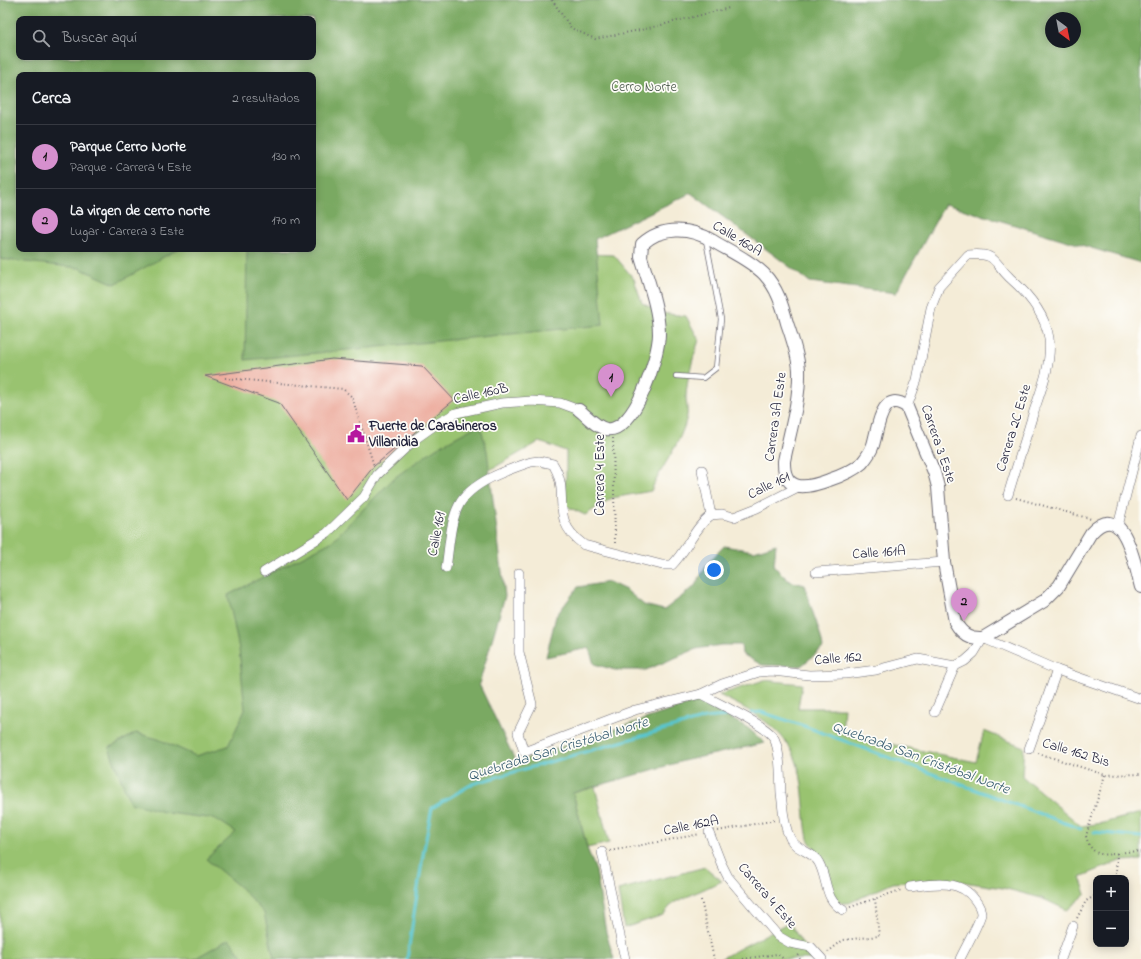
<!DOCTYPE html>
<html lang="es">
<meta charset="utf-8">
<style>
:root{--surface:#171b24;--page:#20242c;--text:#f1f3f6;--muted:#9ea1a6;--line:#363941;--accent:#d690ce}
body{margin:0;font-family:"Indie Flower",sans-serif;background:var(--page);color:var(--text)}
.controls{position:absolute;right:12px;bottom:12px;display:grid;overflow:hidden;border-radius:8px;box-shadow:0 2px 10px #0003}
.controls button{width:36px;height:36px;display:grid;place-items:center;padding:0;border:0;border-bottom:1px solid var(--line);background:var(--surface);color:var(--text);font:20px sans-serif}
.compass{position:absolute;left:1045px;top:12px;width:36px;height:36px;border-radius:50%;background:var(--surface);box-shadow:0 2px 10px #0003;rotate:148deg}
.you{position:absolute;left:714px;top:570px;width:14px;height:14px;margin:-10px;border:3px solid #fff;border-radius:50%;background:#1a73e8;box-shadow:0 0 0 6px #1a73e833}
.badge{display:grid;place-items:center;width:26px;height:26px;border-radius:50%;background:var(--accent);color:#111;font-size:13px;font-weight:700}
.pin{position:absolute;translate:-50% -33px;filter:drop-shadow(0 1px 2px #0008)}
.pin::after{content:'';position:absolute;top:21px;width:14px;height:12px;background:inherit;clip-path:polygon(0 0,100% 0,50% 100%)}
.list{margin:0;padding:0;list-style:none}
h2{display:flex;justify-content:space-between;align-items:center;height:52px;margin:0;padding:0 16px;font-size:17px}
h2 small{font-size:13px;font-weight:400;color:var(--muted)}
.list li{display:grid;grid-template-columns:26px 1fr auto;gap:12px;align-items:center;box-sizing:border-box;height:64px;padding:0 16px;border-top:1px solid var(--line)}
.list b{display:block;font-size:15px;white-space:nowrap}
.list p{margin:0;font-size:13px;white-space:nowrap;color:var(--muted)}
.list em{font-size:13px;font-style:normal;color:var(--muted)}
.icon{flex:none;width:22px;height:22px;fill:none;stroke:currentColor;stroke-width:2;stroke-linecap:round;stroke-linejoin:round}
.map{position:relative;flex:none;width:1141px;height:959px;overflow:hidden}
.search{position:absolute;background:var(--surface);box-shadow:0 2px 10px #0003;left:16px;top:16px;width:300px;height:44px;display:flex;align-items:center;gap:10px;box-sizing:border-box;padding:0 14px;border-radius:8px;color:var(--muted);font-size:15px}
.panel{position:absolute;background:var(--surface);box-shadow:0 2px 10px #0003;left:16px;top:72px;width:300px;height:180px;border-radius:8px}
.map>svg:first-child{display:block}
.green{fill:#99c370;stroke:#5e7256;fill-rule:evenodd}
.forest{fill:#7aa962;stroke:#4e664e;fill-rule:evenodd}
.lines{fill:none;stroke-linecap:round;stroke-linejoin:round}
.stream{stroke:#59c6d0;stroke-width:3}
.building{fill:#eba495}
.service-casing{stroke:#6c6972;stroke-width:6}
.minor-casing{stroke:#6c6972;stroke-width:10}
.tertiary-casing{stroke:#6c6972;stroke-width:14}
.path{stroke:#6c6972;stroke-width:2;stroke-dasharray:1 3;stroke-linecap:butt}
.service{stroke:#fff;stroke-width:4.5}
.minor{stroke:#fff;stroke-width:9}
.tertiary{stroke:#fff;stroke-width:12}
.labels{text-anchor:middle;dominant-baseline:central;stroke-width:3.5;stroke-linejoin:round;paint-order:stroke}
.park-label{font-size:14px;fill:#4c5a4e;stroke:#fdfcf7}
.street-label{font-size:14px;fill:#22223b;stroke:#fdfcf7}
.poi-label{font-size:14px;font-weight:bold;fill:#22223b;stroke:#fdfcf7;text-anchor:start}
.water-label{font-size:15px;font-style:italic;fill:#355b6f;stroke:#fdfcf7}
</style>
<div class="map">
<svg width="1141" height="959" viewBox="0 0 1141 959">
<rect width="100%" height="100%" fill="#fdfcf7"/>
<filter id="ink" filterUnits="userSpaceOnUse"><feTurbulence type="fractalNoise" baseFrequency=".025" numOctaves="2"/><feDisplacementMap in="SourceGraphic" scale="8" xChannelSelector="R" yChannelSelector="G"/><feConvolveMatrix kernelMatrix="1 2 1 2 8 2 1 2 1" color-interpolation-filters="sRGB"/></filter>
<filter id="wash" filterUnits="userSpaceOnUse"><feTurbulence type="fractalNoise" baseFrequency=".012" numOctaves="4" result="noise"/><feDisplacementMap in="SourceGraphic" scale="16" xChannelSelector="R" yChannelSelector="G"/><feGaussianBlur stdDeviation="0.9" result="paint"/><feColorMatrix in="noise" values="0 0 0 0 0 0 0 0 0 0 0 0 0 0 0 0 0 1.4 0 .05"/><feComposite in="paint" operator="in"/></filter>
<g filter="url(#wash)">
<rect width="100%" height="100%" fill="#f4ecd7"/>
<!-- green -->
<g class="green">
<path d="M0,0H634L588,254L614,255L634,279L642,303L661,313L686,316L699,340C693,358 687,378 686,397C686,403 688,410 687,416C682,443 661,466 651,491L612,498L585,515L562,504L566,476V451L539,442L481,475L422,577L596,959H0ZM19,19H313V57H19ZM19,75H313V249H19Z"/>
<path d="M764,680L802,684L798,708H844L842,734L976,762L984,731L1024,747L1022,776L1081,826L1103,823L1141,813V860L1120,861L1080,877L1086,894L1067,910L1041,898L1003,888L944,879L893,883L849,903H841L833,896C832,881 828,866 819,854C816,849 810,844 808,839C803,815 805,789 798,766C787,728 751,711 719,695Z"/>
<path d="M595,787L609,843L587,848L573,793Z"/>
<path d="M705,867L722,881L673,903L663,915L624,928L618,890Z"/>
<path d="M789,922L812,959H720Z"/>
</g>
<!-- forest -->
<g class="forest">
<path d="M0,0H1141V263L945,204L896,293L810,282L691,193L595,239L603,325L245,360L247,249H313V75H19V249H178L115,284L79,268L0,259ZM1051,18H1075V42H1051ZM19,19H313V57H19Z"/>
<path d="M480,424L487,451L505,596L479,684L516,762L699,701L748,728L765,743L683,761L573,793L587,848L596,871L606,932L614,959H274L264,913L241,888L206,859L236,832L216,819L168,813L130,803L109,748L136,733L158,739L196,756L228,746L245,710L239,649L228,595L331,542L394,478L436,448Z"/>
<path d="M776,544L774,566L789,581L805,585C809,607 820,626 823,648L801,666L762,665L742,654L741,645H721L696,649L646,670H615L594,664L589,648L546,657L556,616L578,587L609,582L626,590L644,605L664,610L694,587L708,563L724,546L754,551Z"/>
<path d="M229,939L242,955V959H194Z"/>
</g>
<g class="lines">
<!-- stream -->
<g class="stream">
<path d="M751,713L761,712L804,726L1081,829"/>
<path d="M1094,832L1141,837"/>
<path d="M407,959L424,849L432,808L472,784L705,718L726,716"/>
</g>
</g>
<g id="blocks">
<!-- building -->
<path class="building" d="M332,359L422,366L454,400L374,466L347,500L279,403L205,376Z"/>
</g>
</g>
<g filter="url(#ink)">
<use href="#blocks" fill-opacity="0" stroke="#6c6972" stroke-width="1"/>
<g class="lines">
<!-- service casing -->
<g class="service-casing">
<path id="service" d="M676,376L703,378L716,368L721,319L706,240"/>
</g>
<!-- minor casing -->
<g class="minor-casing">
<g id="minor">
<path d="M907,407L917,380L931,308L939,287L968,255C997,252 993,262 1010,278C1027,293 1045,313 1049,338C1052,364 1041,390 1033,414C1025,441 1016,468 1008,495"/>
<path d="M702,470L711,515"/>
<path d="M711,515L722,514L734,517L757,508L798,487"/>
<path d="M1118,526L1141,436"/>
<path d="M446,568C449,550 450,521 459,505C471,482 507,470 531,462L539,461L553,464C572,494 547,518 584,545L662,565H672C687,550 694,528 711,515"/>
<path d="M264,572L327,533L364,497L377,475L414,440L438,423L456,413L502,403L532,401L560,403L579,410"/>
<path d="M816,572L944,562"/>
<path d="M519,573V652L532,704L518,733L524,752L635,710L701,694L722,684L759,672L772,671L809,675L845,674L876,670L918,659L955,666L965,661L974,653L983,638L1057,670L1141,699"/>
<path d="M701,694C715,702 768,726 774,738C781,754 780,776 781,793C783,808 783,824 790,838C796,851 813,851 819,863C828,880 824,900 843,910"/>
<path d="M935,712L955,666"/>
<path d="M1029,749L1057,670"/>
<path d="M709,832L721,863L728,877L778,936L790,943L811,947L822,959"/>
<path d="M602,852L625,959"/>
<path d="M910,887C932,884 960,878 975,900C978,904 981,910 981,914C980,922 964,950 960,959"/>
<path d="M1061,959L1073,926"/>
</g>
</g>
<!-- tertiary casing -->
<g class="tertiary-casing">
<path id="tertiary" d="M579,410C587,416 596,427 606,429C635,434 659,355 659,334C659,309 648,281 641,257L642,244C662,226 690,227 713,241C729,251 750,260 764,274C777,288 782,304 787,323C792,338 798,354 799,370C800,400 790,431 784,461C783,494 808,488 829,480C841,476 853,471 862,463C867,457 871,451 873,445C878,429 881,388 907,407L934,472L938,487L944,562L955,622C962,634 969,639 983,638L1044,601L1059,586L1091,533C1124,497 1135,566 1141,587"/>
</g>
<!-- path -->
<g class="path">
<path d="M552,0L571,28L595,39L645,29L729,8"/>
<path d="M225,378L343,389L352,397L374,466"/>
<path d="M613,438L615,543"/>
<path d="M1016,498L1091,519"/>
<path d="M1038,753L1105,775L1141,774"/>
<path d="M1105,775L1086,836C1094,868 1119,848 1141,852"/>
<path d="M718,831L775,820"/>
<path d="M610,851L700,834"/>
<path d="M1116,878L1117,853"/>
<path d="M701,900L714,959"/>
<path d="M850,907L901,890"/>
<path d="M1077,918L1086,901L1096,895"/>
<path d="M828,952L843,940L879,936L875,899"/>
<path d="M743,959L777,954L784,959"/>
<path d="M800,959L798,956L800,954"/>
</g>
<!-- service -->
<use href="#service" class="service"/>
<!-- minor -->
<use href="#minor" class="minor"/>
<!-- tertiary -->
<use href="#tertiary" class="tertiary"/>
</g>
</g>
<!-- icons -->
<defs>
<g id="civic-bare" transform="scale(1.38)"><path d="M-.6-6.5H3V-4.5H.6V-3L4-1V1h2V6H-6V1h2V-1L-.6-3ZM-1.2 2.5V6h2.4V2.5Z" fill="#b5179e" stroke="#fdfcf7" stroke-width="2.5" paint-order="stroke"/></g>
</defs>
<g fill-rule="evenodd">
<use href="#civic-bare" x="356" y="434"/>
</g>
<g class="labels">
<!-- park labels -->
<g class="park-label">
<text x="644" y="87">Cerro Norte</text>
</g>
<!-- street labels -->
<g class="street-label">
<text transform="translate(737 239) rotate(31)">Calle 160A</text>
<text transform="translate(481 394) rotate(-12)">Calle 160B</text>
<text transform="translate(776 417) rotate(-82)">Carrera 3A Este</text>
<text transform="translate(1014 428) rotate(-73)">Carrera 2C Este</text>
<text transform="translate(938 444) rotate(71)">Carrera 3 Este</text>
<text transform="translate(600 475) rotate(-90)">Carrera 4 Este</text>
<text transform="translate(769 486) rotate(-26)">Calle 161</text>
<text transform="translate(437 534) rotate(-79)">Calle 161</text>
<text transform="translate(879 553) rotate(-4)">Calle 161A</text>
<text transform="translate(838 659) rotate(-4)">Calle 162</text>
<text transform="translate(1076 753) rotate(17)">Calle 162 Bis</text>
<text transform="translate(691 826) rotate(-11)">Calle 162A</text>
<text transform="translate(767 896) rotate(49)">Carrera 4 Este</text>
</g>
<!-- poi labels -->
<g class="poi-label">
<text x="369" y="426">Fuerte de Carabineros<tspan x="369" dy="16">Villanidia</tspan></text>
</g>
<!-- water labels -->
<g class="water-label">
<text transform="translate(558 749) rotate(-17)">Quebrada San Cristóbal Norte</text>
<text transform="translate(921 758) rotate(20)">Quebrada San Cristóbal Norte</text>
</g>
</g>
</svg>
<div class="controls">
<button>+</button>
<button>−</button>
</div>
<svg class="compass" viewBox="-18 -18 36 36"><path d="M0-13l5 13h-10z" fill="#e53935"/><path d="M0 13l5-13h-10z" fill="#9ea1a6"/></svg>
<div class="you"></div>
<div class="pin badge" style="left:611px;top:397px">1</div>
<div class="pin badge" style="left:964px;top:621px">2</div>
<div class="search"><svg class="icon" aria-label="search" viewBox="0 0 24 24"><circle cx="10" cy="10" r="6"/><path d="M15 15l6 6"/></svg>Buscar aquí</div>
<section class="panel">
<h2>Cerca<small>2 resultados</small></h2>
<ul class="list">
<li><span class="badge">1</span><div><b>Parque Cerro Norte</b><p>Parque · Carrera 4 Este</p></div><em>130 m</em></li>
<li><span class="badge">2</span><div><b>La virgen de cerro norte</b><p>Lugar · Carrera 3 Este</p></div><em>170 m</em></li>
</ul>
</section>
</div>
